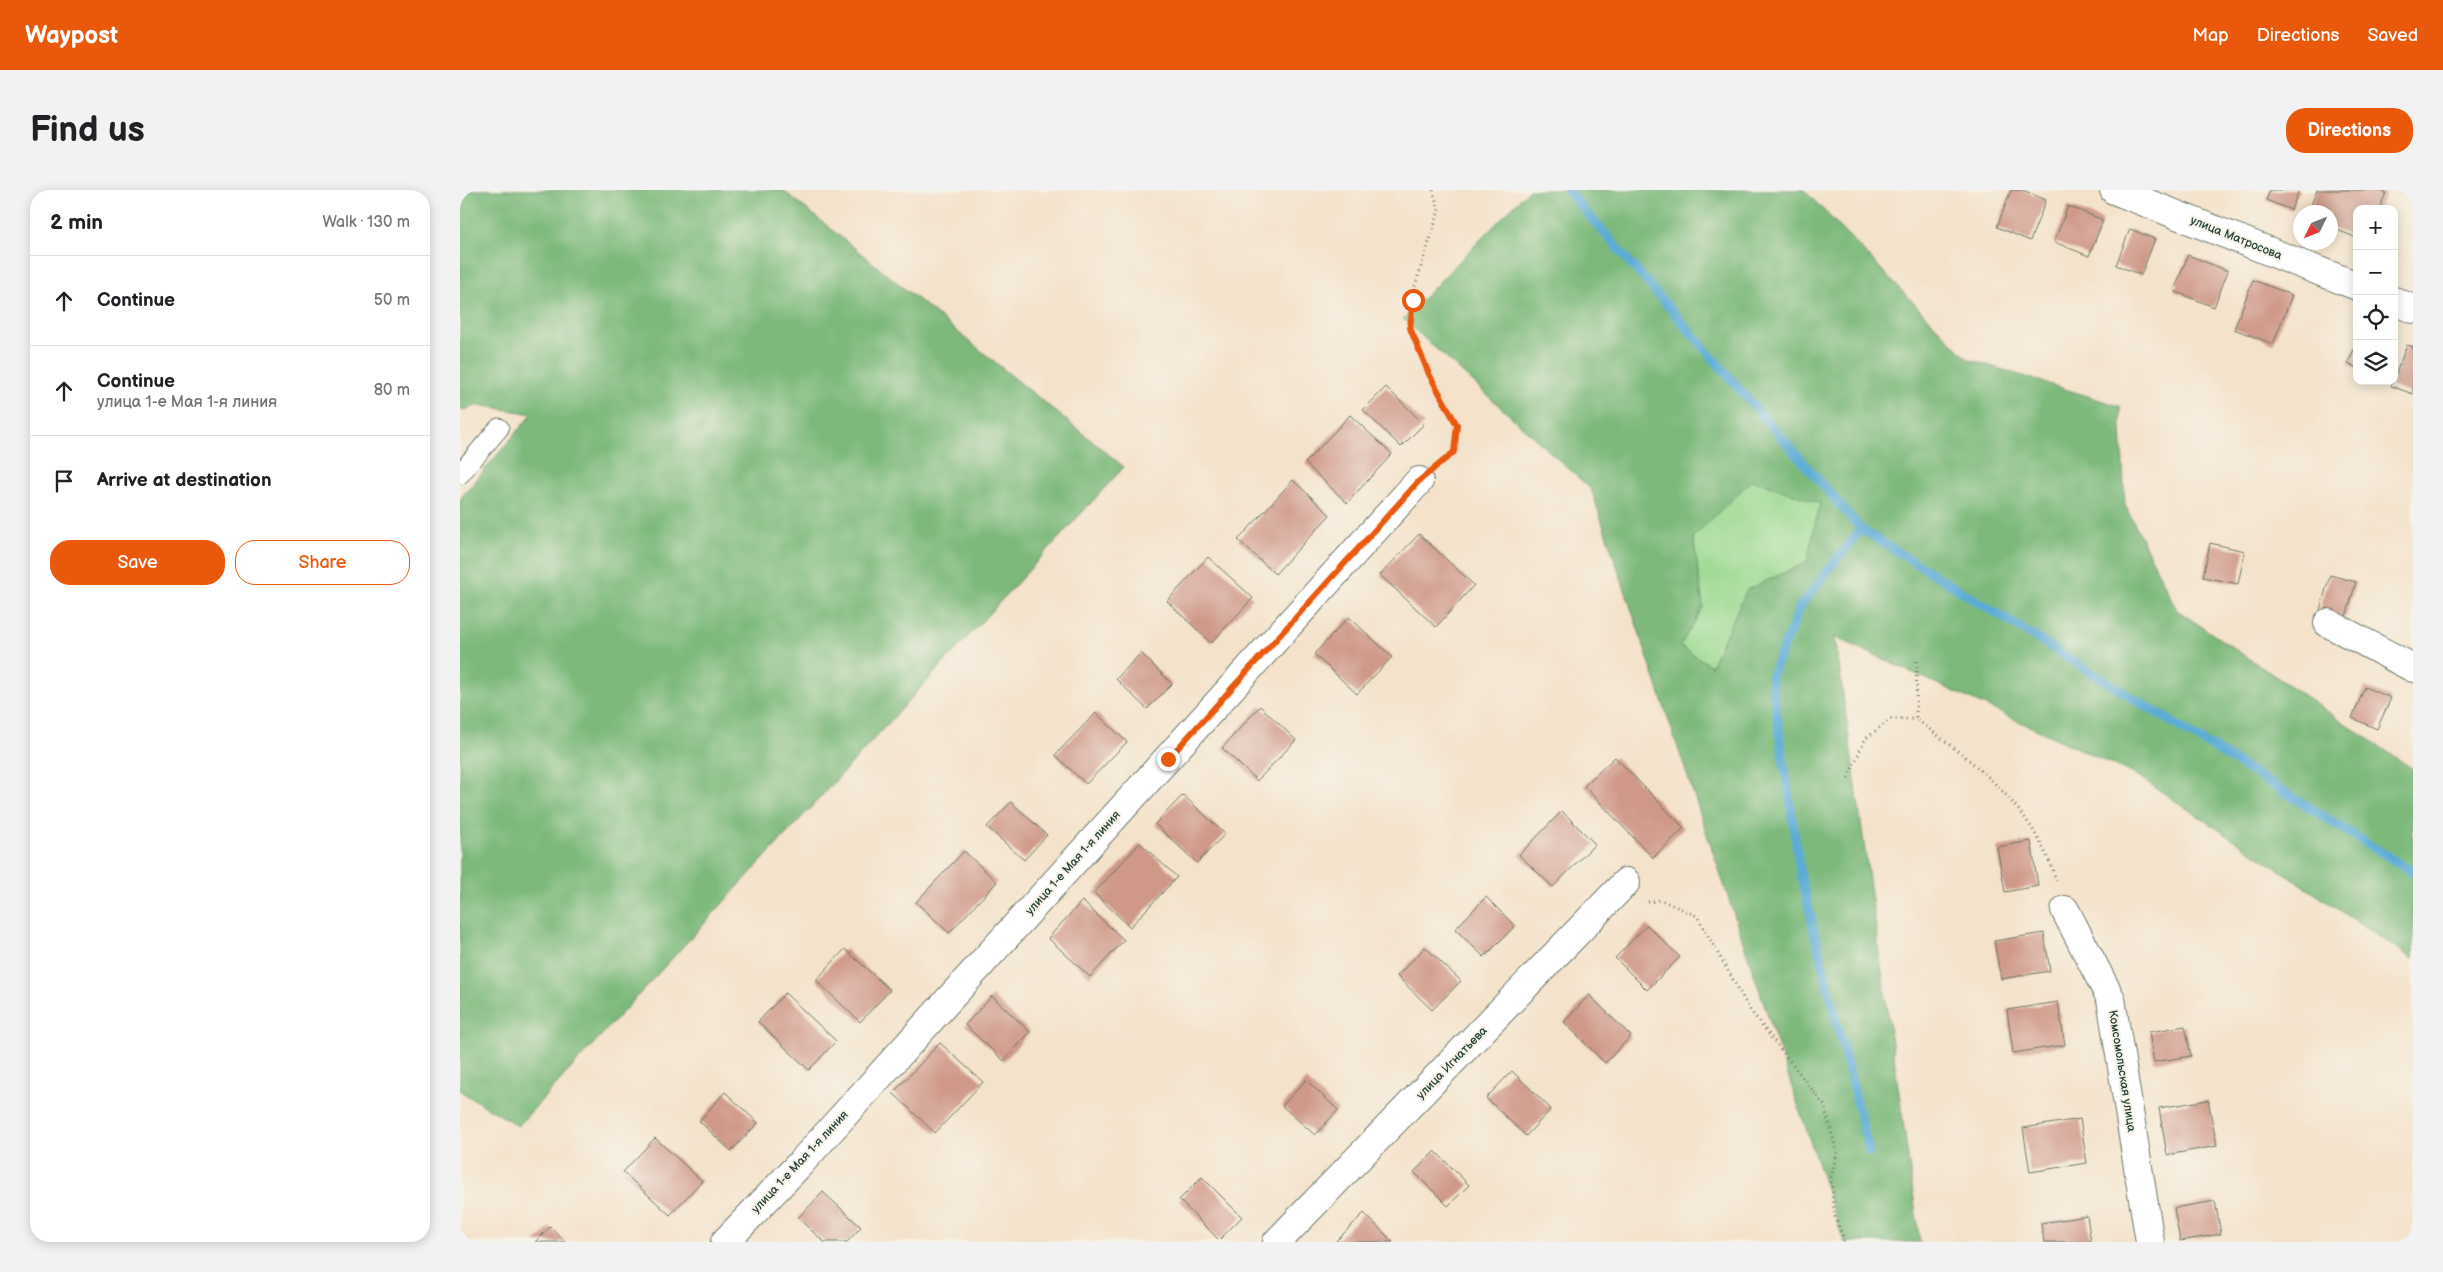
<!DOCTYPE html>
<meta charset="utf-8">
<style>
:root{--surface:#fff;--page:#f2f2f2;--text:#202124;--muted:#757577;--line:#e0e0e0;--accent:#ea580c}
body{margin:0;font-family:"Balsamiq Sans",sans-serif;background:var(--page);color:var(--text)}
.controls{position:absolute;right:15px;top:15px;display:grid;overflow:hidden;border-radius:10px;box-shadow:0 2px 12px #0003}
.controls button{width:45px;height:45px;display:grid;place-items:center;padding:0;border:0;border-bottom:1px solid var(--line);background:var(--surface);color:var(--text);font:25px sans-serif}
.compass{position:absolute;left:1833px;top:15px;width:45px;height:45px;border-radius:50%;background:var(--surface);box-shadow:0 2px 12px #0003;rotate:227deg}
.stop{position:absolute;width:15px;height:15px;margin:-11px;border:4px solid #ea580c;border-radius:50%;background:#fff}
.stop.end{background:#ea580c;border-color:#fff;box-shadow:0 1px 5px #0008}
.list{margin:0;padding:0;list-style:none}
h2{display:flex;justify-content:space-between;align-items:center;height:65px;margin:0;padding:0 20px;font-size:21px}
h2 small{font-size:16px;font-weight:400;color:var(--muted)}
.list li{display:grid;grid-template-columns:32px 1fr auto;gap:15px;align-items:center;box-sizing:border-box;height:90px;padding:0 20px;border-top:1px solid var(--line)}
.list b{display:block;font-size:19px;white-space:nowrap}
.list p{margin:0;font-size:16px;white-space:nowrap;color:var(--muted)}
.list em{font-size:16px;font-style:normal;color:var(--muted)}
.actions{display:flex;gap:10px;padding:15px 20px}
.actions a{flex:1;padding:11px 0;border:1px solid var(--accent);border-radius:20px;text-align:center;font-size:18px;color:var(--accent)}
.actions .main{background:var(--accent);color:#fff}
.icon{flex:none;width:28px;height:28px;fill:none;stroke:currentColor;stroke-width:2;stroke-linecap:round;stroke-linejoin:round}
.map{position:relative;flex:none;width:1953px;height:1052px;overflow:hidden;border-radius:20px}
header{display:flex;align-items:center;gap:30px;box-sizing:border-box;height:70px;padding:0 25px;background:var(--accent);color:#fff}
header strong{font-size:24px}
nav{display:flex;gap:28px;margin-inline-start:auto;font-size:18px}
.intro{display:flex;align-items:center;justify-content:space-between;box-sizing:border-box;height:120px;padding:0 30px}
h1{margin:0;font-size:35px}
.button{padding:12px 22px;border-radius:20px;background:var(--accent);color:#fff;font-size:18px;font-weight:700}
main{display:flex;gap:30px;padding:0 30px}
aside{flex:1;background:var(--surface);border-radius:20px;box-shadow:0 2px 12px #0003}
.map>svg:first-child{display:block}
.green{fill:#9ad98f;stroke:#5c8b62}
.forest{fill:#7bb97a;stroke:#4d7b57;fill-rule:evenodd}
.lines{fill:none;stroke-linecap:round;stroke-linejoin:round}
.stream{stroke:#5cacd6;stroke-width:9}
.building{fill:#cf9888}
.service-casing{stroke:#6a7768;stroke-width:21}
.minor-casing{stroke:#6a7768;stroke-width:30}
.path{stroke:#6a7768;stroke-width:3;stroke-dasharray:1 4;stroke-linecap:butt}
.service{stroke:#fff;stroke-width:19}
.minor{stroke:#fff;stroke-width:28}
.route{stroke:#ea580c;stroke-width:6}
.labels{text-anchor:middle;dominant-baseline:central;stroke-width:4;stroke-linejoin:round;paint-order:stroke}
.street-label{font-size:12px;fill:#1f3d34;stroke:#f7f3e8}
</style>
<header>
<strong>Waypost</strong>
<nav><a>Map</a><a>Directions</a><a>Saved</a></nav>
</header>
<div class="intro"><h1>Find us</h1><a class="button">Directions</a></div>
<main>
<aside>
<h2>2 min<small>Walk · 130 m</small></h2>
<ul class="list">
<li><svg class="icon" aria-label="ahead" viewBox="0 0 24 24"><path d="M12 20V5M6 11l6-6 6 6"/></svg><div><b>Continue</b></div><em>50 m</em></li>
<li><svg class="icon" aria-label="ahead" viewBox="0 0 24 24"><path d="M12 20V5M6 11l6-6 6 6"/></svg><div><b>Continue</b><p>улица 1-е Мая 1-я линия</p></div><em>80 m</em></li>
<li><svg class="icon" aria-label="arrive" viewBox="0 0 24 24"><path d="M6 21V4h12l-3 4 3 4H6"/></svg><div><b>Arrive at destination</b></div></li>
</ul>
<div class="actions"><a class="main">Save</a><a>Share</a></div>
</aside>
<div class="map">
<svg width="1953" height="1052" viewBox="0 0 1953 1052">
<rect width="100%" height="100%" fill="#f7f3e8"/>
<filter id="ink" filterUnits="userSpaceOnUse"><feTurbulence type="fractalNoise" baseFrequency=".02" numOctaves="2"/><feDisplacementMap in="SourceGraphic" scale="10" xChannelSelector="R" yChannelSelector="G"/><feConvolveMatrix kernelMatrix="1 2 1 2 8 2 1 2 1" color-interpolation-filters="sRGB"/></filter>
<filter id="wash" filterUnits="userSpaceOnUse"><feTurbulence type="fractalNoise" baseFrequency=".0096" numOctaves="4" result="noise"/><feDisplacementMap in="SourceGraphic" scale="20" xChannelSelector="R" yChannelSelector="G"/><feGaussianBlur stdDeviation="1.12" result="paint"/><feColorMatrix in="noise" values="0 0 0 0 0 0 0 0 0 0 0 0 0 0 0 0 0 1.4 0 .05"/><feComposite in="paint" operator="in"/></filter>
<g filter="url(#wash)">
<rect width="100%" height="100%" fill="#f4e2ca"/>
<!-- green -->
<path class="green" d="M1292,290L1360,313L1347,372L1287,400L1251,476L1220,456L1243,417L1233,346Z"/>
<!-- forest -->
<g class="forest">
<path d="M0,0H323L664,277L58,936L0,901V309L72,224L19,215L0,221Z"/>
<path d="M1069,0H1344L1508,169L1660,216L1665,315L1717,420L1953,579V769L1678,586L1375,447L1460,1052H1384L1131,299L943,129ZM1292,290L1360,313L1347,372L1287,400L1251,476L1220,456L1243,417L1233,347Z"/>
</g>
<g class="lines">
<!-- stream -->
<g class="stream">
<path d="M1107,0L1401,339L1953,682"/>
<path d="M1401,339L1341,415L1311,487L1341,688L1409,962"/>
</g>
</g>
<g id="blocks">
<!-- building -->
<g class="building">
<path d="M1551,0H1563L1586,10L1570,51L1537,37Z"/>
<path d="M1810,0H1839L1831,20L1806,10Z"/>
<path d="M1857,0H1918L1926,3L1919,19H1897V48L1870,37V22H1848Z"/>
<path d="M1608,16L1643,30L1629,66L1594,52Z"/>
<path d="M1670,39L1695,49L1681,85L1656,75Z"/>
<path d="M1728,65L1768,81L1754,117L1714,101Z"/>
<path d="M1793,90L1832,105L1813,154L1774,139Z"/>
<path d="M1897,152V178L1888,174Z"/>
<path d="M1947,155L1953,157V204L1931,196Z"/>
<path d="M926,197L964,234L941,257L903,220Z"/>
<path d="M890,225L932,264L887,313L845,273Z"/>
<path d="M833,290L870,325L815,384L778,350Z"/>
<path d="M959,344L1014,395L976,437L920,385Z"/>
<path d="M1750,353L1785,361L1778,394L1743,387Z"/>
<path d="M748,367L793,408L751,453L707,411Z"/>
<path d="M1870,385L1896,392L1886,427L1860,420Z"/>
<path d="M889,427L932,467L897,504L854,464Z"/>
<path d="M681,463L712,494L687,519L656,489Z"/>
<path d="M1905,497L1931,508L1917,539L1892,528Z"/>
<path d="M800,516L836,550L797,591L762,558Z"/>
<path d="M636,523L667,552L626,594L595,565Z"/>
<path d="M1155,567L1224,638L1193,668L1124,596Z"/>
<path d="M723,605L765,644L737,673L695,634Z"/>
<path d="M551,612L587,645L564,670L527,637Z"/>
<path d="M1102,621L1135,654L1093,697L1059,665Z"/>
<path d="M1571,651L1578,696L1545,702L1537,657Z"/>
<path d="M680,653L717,687L670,737L634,703Z"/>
<path d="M504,661L537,692L489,743L456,712Z"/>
<path d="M1026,707L1055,736L1024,767L995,739Z"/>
<path d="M622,711L664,750L630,787L588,748Z"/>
<path d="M1187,735L1220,767L1187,800L1155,768Z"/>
<path d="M1584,743L1590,781L1541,789L1534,751Z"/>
<path d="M965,757L1001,791L972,820L937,786Z"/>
<path d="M385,759L430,800L400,832L356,790Z"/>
<path d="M325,803L376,851L349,880L298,832Z"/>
<path d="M1129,805L1171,846L1145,873L1104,832Z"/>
<path d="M532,806L570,842L544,871L505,835Z"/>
<path d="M1598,812L1605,855L1553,863L1547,820Z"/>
<path d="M1725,836L1731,866L1694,872L1689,842Z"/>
<path d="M480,853L523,892L475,943L433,903Z"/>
<path d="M1052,881L1091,919L1066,946L1026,908Z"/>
<path d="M846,890L878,920L855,945L822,916Z"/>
<path d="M265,902L298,933L271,961L239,931Z"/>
<path d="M1748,910L1757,956L1707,965L1699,918Z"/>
<path d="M1620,929L1627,973L1570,982L1563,938Z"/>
<path d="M195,948L242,991L210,1025L163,982Z"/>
<path d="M975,961L1009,995L988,1016L954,982Z"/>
<path d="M742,987L782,1027L759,1050L719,1010Z"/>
<path d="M363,1002L401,1037L387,1052H364L338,1028Z"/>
<path d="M1755,1011L1761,1044L1720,1051L1714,1018Z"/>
<path d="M904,1023L933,1052H875Z"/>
<path d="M1627,1026L1631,1052H1584L1581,1033Z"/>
<path d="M90,1037L106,1052H75Z"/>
</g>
</g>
</g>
<g filter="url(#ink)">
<use href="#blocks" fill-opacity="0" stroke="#6a7768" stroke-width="1"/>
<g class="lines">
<!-- service casing -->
<g class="service-casing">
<path id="service" d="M0,284L39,238"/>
</g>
<!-- minor casing -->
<g class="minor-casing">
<g id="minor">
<path d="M1654,0L1897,96"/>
<path d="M1934,111L1953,119"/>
<path d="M1868,433L1953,478"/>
<path d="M1605,720L1651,809L1690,1052"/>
<path d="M265,1052L337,977L959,291"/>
<path d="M817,1052L1166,692"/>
</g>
</g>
<!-- path -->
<g class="path">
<path d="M973,0L979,21L955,96L950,138L969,185L997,235L994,262L981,273"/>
<path d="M1457,471L1456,529C1517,575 1574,616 1597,693"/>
<path d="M1388,588L1405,549L1431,529H1456"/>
<path d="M1188,712L1201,710L1237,726L1290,820L1364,915L1377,963L1371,987L1375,1028L1385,1052"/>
</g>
<!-- service -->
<use href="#service" class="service"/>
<!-- minor -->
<use href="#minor" class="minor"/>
</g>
</g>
<g class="lines" filter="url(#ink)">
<!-- route -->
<path class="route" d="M708,569L959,291L994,262L997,235L969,184L950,138L953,110"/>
</g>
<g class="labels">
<!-- street labels -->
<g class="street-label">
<text transform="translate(1776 48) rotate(22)">улица Матросова</text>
<text transform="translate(613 673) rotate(-48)">улица 1-е Мая 1-я линия</text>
<text transform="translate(992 873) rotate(-46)">улица Игнатьева</text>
<text transform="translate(1662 881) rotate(81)">Комсомольская улица</text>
<text transform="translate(340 972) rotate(-47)">улица 1-е Мая 1-я линия</text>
</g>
</g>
</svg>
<div class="controls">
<button>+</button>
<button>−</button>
<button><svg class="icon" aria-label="locate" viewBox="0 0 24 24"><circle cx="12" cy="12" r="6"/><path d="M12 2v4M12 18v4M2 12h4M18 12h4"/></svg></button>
<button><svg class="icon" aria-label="layers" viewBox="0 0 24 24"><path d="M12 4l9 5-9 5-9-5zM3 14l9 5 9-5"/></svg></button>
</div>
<svg class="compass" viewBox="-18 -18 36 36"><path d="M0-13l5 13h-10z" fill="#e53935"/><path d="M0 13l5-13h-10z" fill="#757577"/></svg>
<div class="stop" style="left:953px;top:110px"></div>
<div class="stop end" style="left:708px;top:569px"></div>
</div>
</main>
